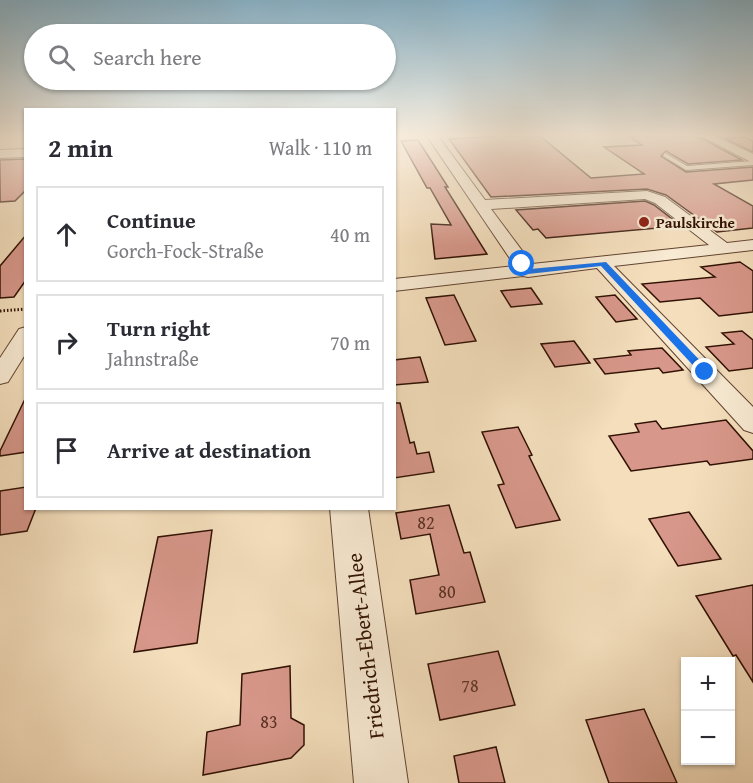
<!DOCTYPE html>
<meta charset="utf-8">
<style>
:root{--surface:#fff;--page:#f7f7f7;--text:#2b2b33;--muted:#7c7c81;--line:#e1e1e2}
body{margin:0;font-family:"Gentium Book Plus",serif;background:var(--page);color:var(--text)}
.controls{position:absolute;right:18px;bottom:18px;display:grid;overflow:hidden;border-radius:0px;box-shadow:0 2px 4px #0004}
.controls button{width:54px;height:54px;display:grid;place-items:center;padding:0;border:0;border-bottom:2px solid var(--line);background:var(--surface);color:var(--text);font:30px sans-serif}
.stop{position:absolute;width:18px;height:18px;margin:-14px;border:4px solid #1a73e8;border-radius:50%;background:#fff}
.stop.end{background:#1a73e8;border-color:#fff;box-shadow:0 2px 6px #0008}
.list{margin:0;padding:0;list-style:none}
h2{display:flex;justify-content:space-between;align-items:center;height:78px;margin:0;padding:0 24px;font-size:26px}
h2 small{font-size:20px;font-weight:400;color:var(--muted)}
.list li{display:grid;grid-template-columns:39px 1fr auto;gap:18px;align-items:center;box-sizing:border-box;height:96px;margin:0 12px 12px;padding:0 12px;border:2px solid var(--line);border-radius:0px}
.list b{display:block;font-size:22px;white-space:nowrap}
.list p{margin:0;font-size:20px;white-space:nowrap;color:var(--muted)}
.list em{font-size:20px;font-style:normal;color:var(--muted)}
.icon{flex:none;width:33px;height:33px;fill:none;stroke:currentColor;stroke-width:2;stroke-linecap:round;stroke-linejoin:round}
.map{position:relative;flex:none;width:753px;height:783px;overflow:hidden}
.search{position:absolute;background:var(--surface);box-shadow:0 2px 4px #0004;left:24px;top:24px;width:372px;height:66px;display:flex;align-items:center;gap:15px;box-sizing:border-box;padding:0 21px;border-radius:33px;color:var(--muted);font-size:22px}
.panel{position:absolute;background:var(--surface);box-shadow:0 2px 4px #0004;left:24px;top:108px;width:372px;height:402px;border-radius:0px}
.map>svg:first-child{display:block}
.building{fill:#d7978a;stroke:#301103;stroke-width:1.5}
.lines{fill:none;stroke-linecap:round;stroke-linejoin:round}
.service-casing{stroke:#614431;stroke-width:2}
.minor-casing{stroke:#614431;stroke-width:2}
.tertiary-casing{stroke:#614431;stroke-width:2}
.path{stroke:#301103;stroke-width:3;stroke-dasharray:1.5 2;stroke-linecap:butt}
.service{fill:#f8ead3;fill-rule:evenodd}
.minor{fill:#f8ead3;fill-rule:evenodd}
.tertiary{fill:#f8ead3;fill-rule:evenodd}
.route{fill:#1a73e8}
.poi-dot{fill:#8f2418;stroke:#f8ead3;stroke-width:2}
.labels{text-anchor:middle;dominant-baseline:central;stroke-width:5;stroke-linejoin:round;paint-order:stroke}
.far-poi-label{font-size:15px;font-weight:bold;fill:#301103;stroke:#f8ead3;text-anchor:start}
.near-number-label{font-size:18px;fill:#5a3225}
.near-street-label{font-size:21px;fill:#301103;stroke:#f8ead3}
</style>
<div class="map">
<svg width="753" height="783" viewBox="0 0 753 783">
<rect width="100%" height="100%" fill="#f4debc"/>
<filter id="stains"><feTurbulence type="fractalNoise" baseFrequency=".00333" numOctaves="4"/><feColorMatrix values="0 0 0 0 .2 0 0 0 0 .09 0 0 0 0 .02 0 0 0 .5 -.17"/></filter>
<radialGradient id="worn" r=".72"><stop offset=".6" stop-color="#630" stop-opacity="0"/><stop offset="1" stop-color="#630" stop-opacity=".3"/></radialGradient>
<!-- building -->
<g class="building">
<path d="M498,136H540L591,178L644,174L604,147L642,145L628,136H691L703,139L742,160L688,164L666,151L661,156L686,172L753,167V180L714,184L753,206V228L717,232L666,195L647,189L491,197L449,139Z"/>
<path d="M744,137L753,141V152L724,138Z"/>
<path d="M418,140L448,187H445L487,254L435,259L431,224L451,225L430,188H427L401,141Z"/>
<path d="M26,159V190L15,201L0,202V160Z"/>
<path d="M645,201L654,205L681,226L546,238L538,229L533,230L516,210Z"/>
<path d="M26,235V280L14,297L0,298V266Z"/>
<path d="M740,262L753,271V312L719,316L700,298L660,302L642,284L715,277L701,267Z"/>
<path d="M531,288L542,304L511,307L501,291Z"/>
<path d="M454,295L476,341L445,345L426,298Z"/>
<path d="M615,295L637,319L616,322L596,297Z"/>
<path d="M742,331L753,340V368L729,371L706,347L734,344L722,333Z"/>
<path d="M574,341L590,363L555,367L541,344Z"/>
<path d="M662,348L683,370L663,373L659,368L605,374L594,359L631,355L628,351Z"/>
<path d="M420,357L428,382L394,385V360Z"/>
<path d="M26,397V452L0,456V451Z"/>
<path d="M394,403H400L410,443L414,442L417,454L429,452L434,472L394,478Z"/>
<path d="M726,420L753,451V459L710,465L707,461L631,471L609,436L639,432L635,424L656,421L662,429Z"/>
<path d="M518,427L532,455L529,456L560,520L516,528L498,485L504,484L482,432Z"/>
<path d="M26,487V508H36L27,531L0,535V491Z"/>
<path d="M449,505L464,553L470,552L485,602L416,614L410,580L439,575L430,534L401,539L396,513Z"/>
<path d="M689,512L704,534L721,559L678,566L649,519Z"/>
<path d="M212,530L197,643L134,652L158,537Z"/>
<path d="M753,585V682L736,655L733,656L696,596Z"/>
<path d="M498,651L515,705L440,720L428,664Z"/>
<path d="M290,666L291,718L304,725V745L291,758L203,775L207,732L240,725L242,674Z"/>
<path d="M644,709L677,783H609L586,720Z"/>
<path d="M496,747L505,783H459L454,756Z"/>
</g>
<g class="lines">
<!-- service casing -->
<g class="service-casing">
<path id="service" d="M665,153L687,166L753,161V165L686,170L663,156Z"/>
</g>
<!-- minor casing -->
<g class="minor-casing">
<g id="minor">
<path d="M427,136H438L485,200L647,191L665,197L727,243L753,240V250L614,266L753,407V433L744,430L597,268L528,277L523,276L394,291V279L515,266ZM645,199L655,203L709,245L532,264L491,209Z"/>
<path d="M701,136H715L753,154V163Z"/>
<path d="M26,149V157L0,158V150Z"/>
<path d="M26,327V353L8,382L0,384V358L19,329Z"/>
</g>
</g>
<!-- tertiary casing -->
<g class="tertiary-casing">
<path id="tertiary" d="M330,508H368L408,783H354Z"/>
</g>
<!-- path -->
<path class="path" d="M0,311L26,309"/>
<!-- service -->
<use href="#service" class="service"/>
<!-- minor -->
<use href="#minor" class="minor"/>
<!-- tertiary -->
<use href="#tertiary" class="tertiary"/>
</g>
<!-- sky -->
<linearGradient id="sky" x2="0" y2="1"><stop stop-color="#89b7d0"/><stop offset="0.55" stop-color="#faf0e1"/><stop offset="1" stop-color="#faf0e1" stop-opacity="0"/></linearGradient>
<rect width="753" height="246" fill="url(#sky)"/>
<!-- route -->
<path class="route" d="M522,262L530,269L606,262L709,370V375H702L601,266L528,274L518,264Z"/>
<!-- markers -->
<circle class="poi-dot" cx="644" cy="222" r="6"/>
<g class="labels">
<!-- far-poi labels -->
<g class="far-poi-label">
<text x="656" y="222">Paulskirche</text>
</g>
<!-- near-number labels -->
<g class="near-number-label">
<text x="426" y="522">82</text>
<text x="447" y="591">80</text>
<text x="470" y="685">78</text>
<text x="269" y="721">83</text>
</g>
<!-- near-street labels -->
<g class="near-street-label">
<text transform="translate(365 646) rotate(-97)">Friedrich-Ebert-Allee</text>
</g>
</g>
<rect width="100%" height="100%" filter="url(#stains)"/>
<rect width="100%" height="100%" fill="url(#worn)"/>
</svg>
<div class="controls">
<button>+</button>
<button>−</button>
</div>
<div class="stop" style="left:522px;top:264px"></div>
<div class="stop end" style="left:705px;top:372px"></div>
<div class="search"><svg class="icon" aria-label="search" viewBox="0 0 24 24"><circle cx="10" cy="10" r="6"/><path d="M15 15l6 6"/></svg>Search here</div>
<section class="panel">
<h2>2 min<small>Walk · 110 m</small></h2>
<ul class="list">
<li><svg class="icon" aria-label="ahead" viewBox="0 0 24 24"><path d="M12 20V5M6 11l6-6 6 6"/></svg><div><b>Continue</b><p>Gorch-Fock-Straße</p></div><em>40 m</em></li>
<li><svg class="icon" aria-label="right" viewBox="0 0 24 24"><path d="M7 20v-9h11M14 6l5 5-5 5"/></svg><div><b>Turn right</b><p>Jahnstraße</p></div><em>70 m</em></li>
<li><svg class="icon" aria-label="arrive" viewBox="0 0 24 24"><path d="M6 21V4h12l-3 4 3 4H6"/></svg><div><b>Arrive at destination</b></div></li>
</ul>
</section>
</div>
